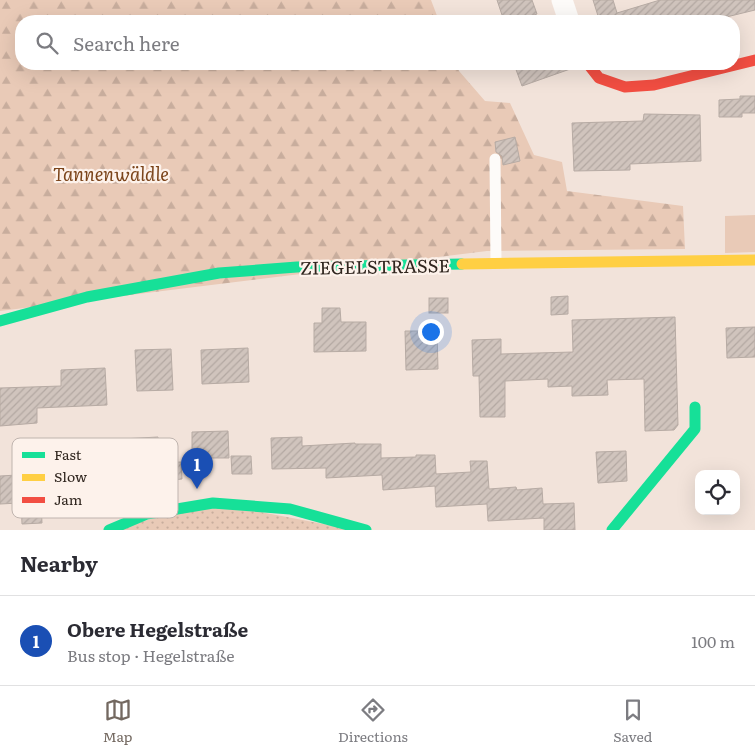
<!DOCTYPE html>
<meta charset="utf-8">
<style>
:root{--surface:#fff;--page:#f7f7f7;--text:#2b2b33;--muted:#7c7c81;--line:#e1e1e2;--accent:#736860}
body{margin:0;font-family:Literata,serif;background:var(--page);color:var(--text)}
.controls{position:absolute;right:15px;bottom:15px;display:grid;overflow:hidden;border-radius:10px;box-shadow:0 5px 20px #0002}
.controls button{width:45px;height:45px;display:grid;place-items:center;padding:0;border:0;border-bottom:1px solid var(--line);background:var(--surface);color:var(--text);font:25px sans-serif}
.you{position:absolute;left:430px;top:331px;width:18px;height:18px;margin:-12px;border:4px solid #fff;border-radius:50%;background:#1a73e8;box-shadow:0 0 0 8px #1a73e833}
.badge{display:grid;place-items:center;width:32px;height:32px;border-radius:50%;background:var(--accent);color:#fff;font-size:16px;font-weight:700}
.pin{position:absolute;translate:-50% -41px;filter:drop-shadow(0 1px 2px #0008)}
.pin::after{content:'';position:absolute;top:26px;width:18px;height:15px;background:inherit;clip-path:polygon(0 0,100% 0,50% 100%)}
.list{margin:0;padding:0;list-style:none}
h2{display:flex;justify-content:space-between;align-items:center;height:65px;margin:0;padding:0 20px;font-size:21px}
h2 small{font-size:16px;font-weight:400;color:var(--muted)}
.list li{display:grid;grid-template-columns:32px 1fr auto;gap:15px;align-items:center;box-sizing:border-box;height:90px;padding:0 20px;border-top:1px solid var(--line)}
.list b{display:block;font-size:19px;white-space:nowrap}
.list p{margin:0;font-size:16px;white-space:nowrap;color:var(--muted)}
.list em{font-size:16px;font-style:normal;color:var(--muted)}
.icon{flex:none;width:28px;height:28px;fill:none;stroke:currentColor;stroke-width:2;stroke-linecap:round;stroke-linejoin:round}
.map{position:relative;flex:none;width:755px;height:530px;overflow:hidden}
.search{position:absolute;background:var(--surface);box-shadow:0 5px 20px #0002;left:15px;right:15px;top:15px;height:55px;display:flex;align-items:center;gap:12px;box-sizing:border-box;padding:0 18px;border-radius:20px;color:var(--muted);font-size:19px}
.sheet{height:155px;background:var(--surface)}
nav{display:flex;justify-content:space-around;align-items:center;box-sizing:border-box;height:70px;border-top:1px solid var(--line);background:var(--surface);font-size:14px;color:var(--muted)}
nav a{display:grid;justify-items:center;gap:2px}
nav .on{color:var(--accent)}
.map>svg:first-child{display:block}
.grass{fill:#e9cab7}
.forest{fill:url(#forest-firs)}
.park{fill:url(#park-dots)}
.building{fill:url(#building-hatch);stroke:#b7aba4}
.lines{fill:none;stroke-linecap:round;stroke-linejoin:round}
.lane{stroke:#fdfbf9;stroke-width:11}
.street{stroke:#fdfbf9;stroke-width:21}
.fast{stroke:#16e098;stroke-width:11}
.slow{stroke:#ffcf43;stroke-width:11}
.jam{stroke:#f24e42;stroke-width:11}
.labels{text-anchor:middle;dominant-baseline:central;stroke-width:4.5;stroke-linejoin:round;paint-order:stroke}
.park-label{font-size:18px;font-style:italic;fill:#7b441a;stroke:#fdf2eb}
.street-label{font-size:18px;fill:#2f251e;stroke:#fdf2eb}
.key{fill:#fdf2eb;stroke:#bfb4ae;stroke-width:1}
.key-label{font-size:14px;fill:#2f251e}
</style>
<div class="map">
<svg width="755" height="530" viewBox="0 0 755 530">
<defs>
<pattern id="forest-firs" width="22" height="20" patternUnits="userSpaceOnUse" patternTransform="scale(1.25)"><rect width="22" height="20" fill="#e9cab7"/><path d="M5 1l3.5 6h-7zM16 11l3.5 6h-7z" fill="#c8ad9d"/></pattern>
<pattern id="park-dots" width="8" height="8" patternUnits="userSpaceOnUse" patternTransform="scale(1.25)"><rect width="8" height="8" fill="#e9cab7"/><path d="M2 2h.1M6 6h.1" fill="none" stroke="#c8ad9d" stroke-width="1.8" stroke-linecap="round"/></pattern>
<pattern id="building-hatch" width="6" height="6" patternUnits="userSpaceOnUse" patternTransform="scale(1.25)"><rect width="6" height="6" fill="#d0c4bd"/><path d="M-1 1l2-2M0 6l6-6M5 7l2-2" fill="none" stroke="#b3a8a2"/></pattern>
</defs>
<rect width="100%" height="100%" fill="#f2e3da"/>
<!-- grass -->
<path class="grass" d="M755,215V252L725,253V216Z"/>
<!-- forest -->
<path class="forest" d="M0,0H431L439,21H21V64H456L459,71L485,101L510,103L534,155L562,162L567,191L683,206L685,249L487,251L0,311Z"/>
<!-- park -->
<path class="park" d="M213,503L355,530H109Z"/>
<!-- building -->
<g class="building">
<path d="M497,0H532L537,14L515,21H504Z"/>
<path d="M593,0H613L617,13L660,0H755V10L710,21H603L602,18L599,19Z"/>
<path d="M514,64H573V68L522,86Z"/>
<path d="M740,96H755V113H742V117H719V100L740,99Z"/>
<path d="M644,114L700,115L701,161L630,164V170L574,171L572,123L643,121Z"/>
<path d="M515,137L520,161L503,165L502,156L496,152L495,142Z"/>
<path d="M568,296V314L551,315V297Z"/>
<rect x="429" y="298" width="19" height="15"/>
<path d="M322,308H340L341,322H366V351L314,352V323H322Z"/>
<path d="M675,317L678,425L674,430L645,431L644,379L607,380L608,395L572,396V386L548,387V379L505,381V417H480L479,376H473L472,340L501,339V354L573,352L572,320Z"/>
<path d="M755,327V357L727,358L726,328Z"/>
<path d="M405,331H437L438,369L406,370Z"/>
<path d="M248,348L249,382L202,384L201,350Z"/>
<path d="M171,349L173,390L137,391L135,350Z"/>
<path d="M105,368L107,405L37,408V423L0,426V388L61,386V370Z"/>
<path d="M228,431L229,458H192V432Z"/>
<path d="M158,437L159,463L181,462L182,479L162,481L161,478L123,479L122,439Z"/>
<path d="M302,437V446L355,443V444H381V458L416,457V455H435L436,474L471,472L470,461H487L489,489L516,487L517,490L542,488L543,504L574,503L575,530H544V518L488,521L487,504L436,507L435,486L383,490L382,475L326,478V468L272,469L271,438Z"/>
<path d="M626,451L627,481L598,483L596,452Z"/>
<path d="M231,456H251L252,474H232Z"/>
<path d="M17,475L19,503L0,504V476Z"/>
<path d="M41,501L42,523L22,524L21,502Z"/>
</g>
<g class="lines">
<!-- lane -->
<path class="lane" d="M495,159L496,263"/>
<!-- street -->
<path class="street" d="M562,0L569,21"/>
<!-- fast -->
<g class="fast">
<path d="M0,321L87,297L219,273L297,267L462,264"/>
<path d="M109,530L147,514L213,503L290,509L366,530"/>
<path d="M612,530L695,429V407"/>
</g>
<!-- slow -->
<path class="slow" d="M462,264L755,260"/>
<!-- jam -->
<path class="jam" d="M588,64L599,78L625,87L654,85L755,60"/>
</g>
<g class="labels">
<!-- park labels -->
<g class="park-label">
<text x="111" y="173">Tannenwäldle</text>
</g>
<!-- street labels -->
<g class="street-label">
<text transform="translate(375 266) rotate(-1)">ZIEGELSTRASSE</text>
</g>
</g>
<!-- legend -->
<rect x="12" y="438" width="166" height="80" rx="8" class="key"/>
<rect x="22" y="452" width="23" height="6" fill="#16e098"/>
<rect x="22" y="474" width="23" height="7" fill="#ffcf43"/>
<rect x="22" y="497" width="23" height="6" fill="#f24e42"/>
<g class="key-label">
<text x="54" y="460">Fast</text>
<text x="54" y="482">Slow</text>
<text x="54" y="505">Jam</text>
</g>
</svg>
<div class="controls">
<button><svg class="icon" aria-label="locate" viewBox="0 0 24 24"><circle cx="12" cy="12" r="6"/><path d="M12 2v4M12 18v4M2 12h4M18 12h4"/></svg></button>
</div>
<div class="you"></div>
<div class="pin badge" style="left:197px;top:489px;background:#1a4fb4">1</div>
<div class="search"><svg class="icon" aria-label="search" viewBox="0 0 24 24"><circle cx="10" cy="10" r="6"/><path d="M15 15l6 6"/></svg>Search here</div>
</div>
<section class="sheet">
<h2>Nearby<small></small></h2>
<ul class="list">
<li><span class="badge" style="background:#1a4fb4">1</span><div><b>Obere Hegelstraße</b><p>Bus stop · Hegelstraße</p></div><em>100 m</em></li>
</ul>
</section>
<nav>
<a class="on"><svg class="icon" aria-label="map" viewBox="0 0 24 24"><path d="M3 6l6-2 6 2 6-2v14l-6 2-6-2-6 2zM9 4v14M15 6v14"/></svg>Map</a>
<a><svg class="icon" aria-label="directions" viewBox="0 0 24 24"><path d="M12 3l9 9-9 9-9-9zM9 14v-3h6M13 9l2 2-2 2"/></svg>Directions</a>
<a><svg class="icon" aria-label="saved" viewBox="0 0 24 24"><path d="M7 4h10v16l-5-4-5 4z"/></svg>Saved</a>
</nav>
